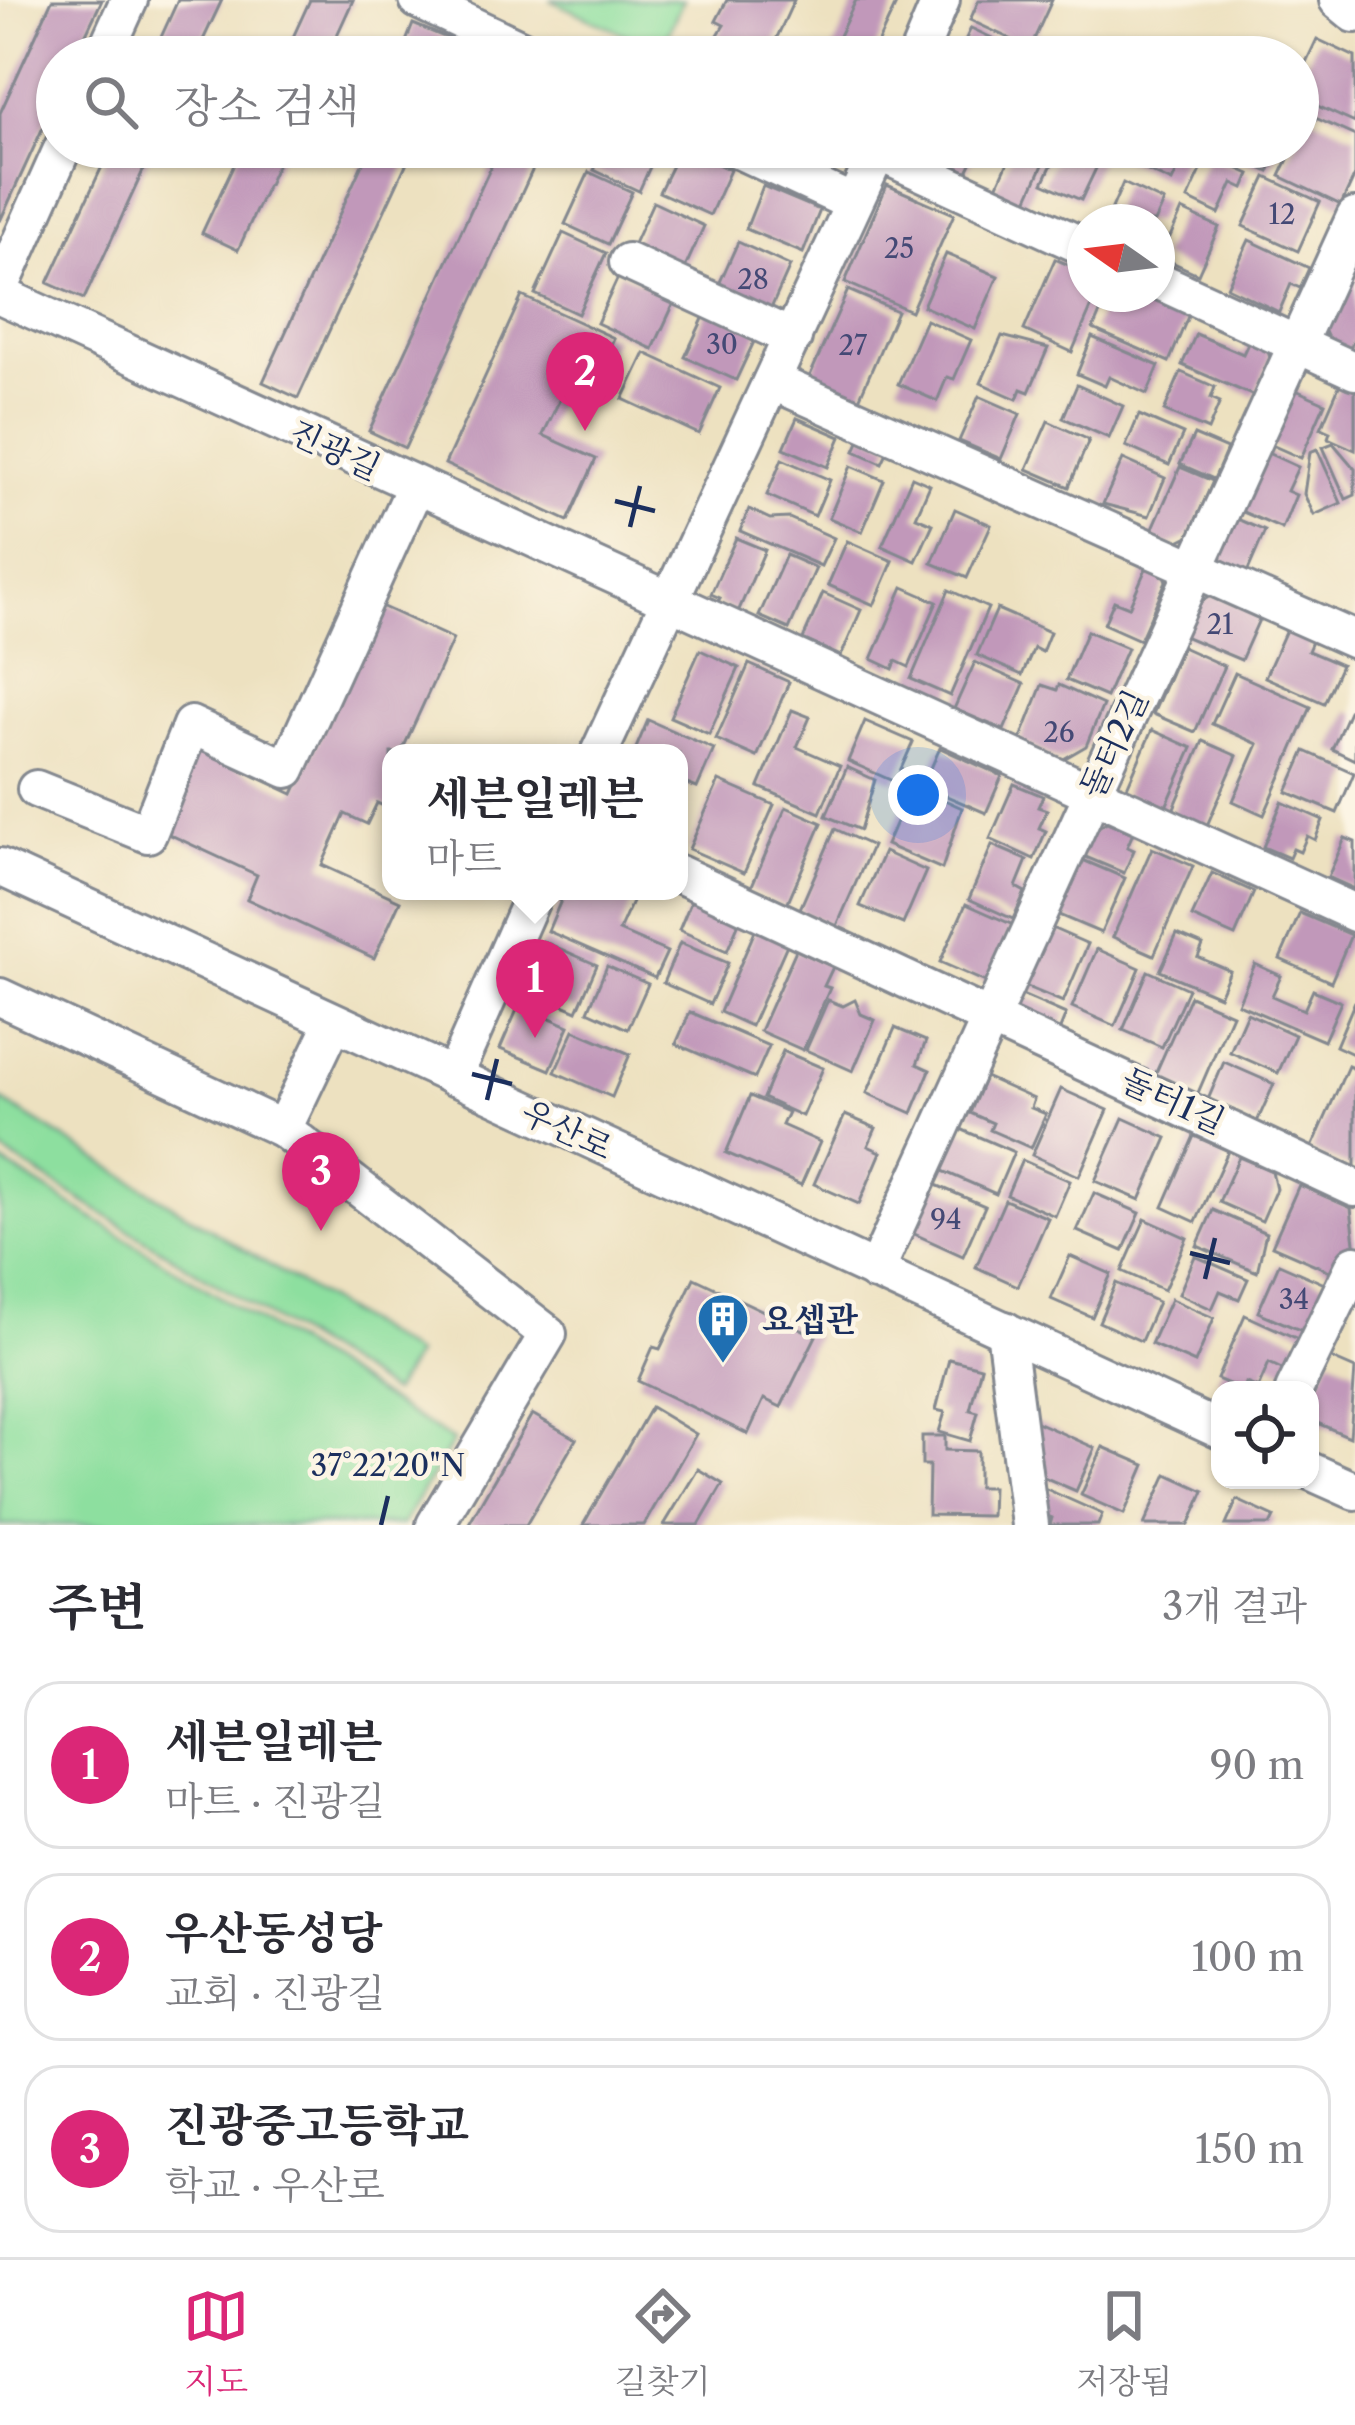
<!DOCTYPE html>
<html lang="ko">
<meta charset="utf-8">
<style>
:root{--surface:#fff;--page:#f7f7f7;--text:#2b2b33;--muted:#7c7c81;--line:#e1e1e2;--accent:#db2777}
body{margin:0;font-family:"Libre Caslon Text","Noto Serif KR",serif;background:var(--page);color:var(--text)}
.controls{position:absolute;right:36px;bottom:36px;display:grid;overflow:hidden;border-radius:24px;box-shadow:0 3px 9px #0004}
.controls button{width:108px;height:108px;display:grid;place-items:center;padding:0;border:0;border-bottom:3px solid var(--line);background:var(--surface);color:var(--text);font:60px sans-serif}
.compass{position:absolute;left:1067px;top:204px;width:108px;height:108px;border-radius:50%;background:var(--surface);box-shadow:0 3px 9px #0004;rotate:284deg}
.you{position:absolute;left:918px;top:795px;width:42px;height:42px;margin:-30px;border:9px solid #fff;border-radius:50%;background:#1a73e8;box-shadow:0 0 0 18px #1a73e833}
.badge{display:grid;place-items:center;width:78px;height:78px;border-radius:50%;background:var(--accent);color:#fff;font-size:39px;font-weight:700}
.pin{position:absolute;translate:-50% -99px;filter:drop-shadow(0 3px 6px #0008)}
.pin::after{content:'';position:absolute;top:63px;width:42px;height:36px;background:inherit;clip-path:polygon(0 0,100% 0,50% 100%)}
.popup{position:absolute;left:382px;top:744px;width:306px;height:156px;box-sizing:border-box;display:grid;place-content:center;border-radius:24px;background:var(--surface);filter:drop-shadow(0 3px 9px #0005);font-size:39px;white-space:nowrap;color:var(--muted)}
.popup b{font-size:45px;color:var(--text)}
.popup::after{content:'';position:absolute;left:50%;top:100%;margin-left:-24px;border:24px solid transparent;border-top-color:var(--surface)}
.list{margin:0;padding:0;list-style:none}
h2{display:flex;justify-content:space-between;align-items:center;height:156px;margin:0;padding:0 48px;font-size:51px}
h2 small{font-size:39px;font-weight:400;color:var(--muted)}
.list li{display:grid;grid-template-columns:78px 1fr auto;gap:36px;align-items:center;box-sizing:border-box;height:168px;margin:0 24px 24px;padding:0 24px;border:3px solid var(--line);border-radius:36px}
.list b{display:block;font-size:45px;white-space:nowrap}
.list p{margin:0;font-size:39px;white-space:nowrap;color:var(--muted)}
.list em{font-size:39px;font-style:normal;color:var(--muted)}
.icon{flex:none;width:66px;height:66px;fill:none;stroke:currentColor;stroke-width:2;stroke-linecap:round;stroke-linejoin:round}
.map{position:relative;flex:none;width:1355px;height:1525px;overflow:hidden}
.search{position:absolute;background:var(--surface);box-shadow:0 3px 9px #0004;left:36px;right:36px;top:36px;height:132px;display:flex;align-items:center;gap:30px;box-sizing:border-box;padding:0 42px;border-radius:66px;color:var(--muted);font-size:45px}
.sheet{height:732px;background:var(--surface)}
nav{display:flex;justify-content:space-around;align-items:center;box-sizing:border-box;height:168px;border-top:3px solid var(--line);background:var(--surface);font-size:33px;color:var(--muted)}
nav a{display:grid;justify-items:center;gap:6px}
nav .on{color:var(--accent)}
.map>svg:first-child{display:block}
.green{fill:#8ddf9f;stroke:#54877e;stroke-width:3}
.building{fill:#c198ba}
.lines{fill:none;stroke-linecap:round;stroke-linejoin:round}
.minor-casing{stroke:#84888f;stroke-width:42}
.minor{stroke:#fff;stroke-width:36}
.ticks{fill:none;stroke:#1b2f5e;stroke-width:4.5}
.labels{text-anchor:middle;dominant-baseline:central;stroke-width:9;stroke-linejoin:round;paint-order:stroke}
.number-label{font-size:27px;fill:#444975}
.street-label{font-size:33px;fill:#1b2f5e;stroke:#fcf5e5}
.poi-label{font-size:33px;font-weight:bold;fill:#1b2f5e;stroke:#fcf5e5;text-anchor:start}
.ticks-label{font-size:30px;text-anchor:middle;fill:#1b2f5e;stroke:#fcf5e5;stroke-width:9;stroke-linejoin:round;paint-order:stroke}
</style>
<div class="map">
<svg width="1355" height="1525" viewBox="0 0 1355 1525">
<rect width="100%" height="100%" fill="#fcf5e5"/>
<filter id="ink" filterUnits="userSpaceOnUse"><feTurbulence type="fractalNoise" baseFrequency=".00833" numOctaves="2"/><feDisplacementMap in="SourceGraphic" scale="24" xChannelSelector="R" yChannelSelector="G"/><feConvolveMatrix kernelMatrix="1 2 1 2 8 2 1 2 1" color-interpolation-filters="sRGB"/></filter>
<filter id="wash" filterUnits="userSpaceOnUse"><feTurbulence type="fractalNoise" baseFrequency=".004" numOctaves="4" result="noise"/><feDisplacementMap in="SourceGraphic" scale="48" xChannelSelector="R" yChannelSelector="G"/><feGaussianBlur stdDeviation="2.7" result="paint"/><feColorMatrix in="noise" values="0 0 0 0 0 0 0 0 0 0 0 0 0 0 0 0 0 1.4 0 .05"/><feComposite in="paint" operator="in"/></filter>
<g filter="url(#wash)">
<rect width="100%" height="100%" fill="#ede1c0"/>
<!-- green -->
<g class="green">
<path d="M550,0H683L663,45L654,48Z"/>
<path d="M0,1099L415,1355L392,1393L0,1150Z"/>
<path d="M0,1161L453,1441L402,1525H0Z"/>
</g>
<g id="blocks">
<!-- building -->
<g class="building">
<path d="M52,0H102L75,57H57V97L0,221V113Z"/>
<path d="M178,0H222L195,57H152Z"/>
<path d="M310,0H353L327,57H284Z"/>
<path d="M727,0H794L768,57L707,53L724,25L716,21Z"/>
<path d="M856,0H898L871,57H829Z"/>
<path d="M979,0H1052L1030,48L970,20Z"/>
<path d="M413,24L493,57H400Z"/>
<path d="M971,28L1013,48L1009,57H957Z"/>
<path d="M1096,39L1134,57H1087Z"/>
<path d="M1317,39L1355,57V123L1298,97V79Z"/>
<path d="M1309,115L1355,136V175L1341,205L1280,176Z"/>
<path d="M111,147H154L84,299L48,283Z"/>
<path d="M242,147H285L238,250L202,233Z"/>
<path d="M370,147H414L298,398L263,382Z"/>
<path d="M500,147H543L405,448L369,431Z"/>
<path d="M605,147H659L639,191L594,170Z"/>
<path d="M681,147L730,170L710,215L659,192Z"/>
<path d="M916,147H979L963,180L912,156Z"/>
<path d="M1015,147H1051L1024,207L994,193Z"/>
<path d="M1060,147L1100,160L1081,200L1043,183Z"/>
<path d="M1130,147H1188L1172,182L1124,160Z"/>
<path d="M1216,147H1280L1269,172Z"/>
<path d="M1208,155L1250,174L1244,188L1233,183L1219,214L1188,199Z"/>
<path d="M589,172L632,192L608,244L565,224Z"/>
<path d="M1266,177L1320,202L1298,251L1243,226Z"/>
<path d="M1123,183L1164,202L1155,222H1106Z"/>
<path d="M887,185L954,214L911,311L845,282Z"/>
<path d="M763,186L820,210L803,253L746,229Z"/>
<path d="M653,202L704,226L679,281L628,257Z"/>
<path d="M1182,210L1219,227L1198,274L1161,257Z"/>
<path d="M563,233L606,253L578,314L535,294Z"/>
<path d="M1249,240L1309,268L1300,288L1291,284L1279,312L1227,287Z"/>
<path d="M738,242L790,266L768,315L716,291Z"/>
<path d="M946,254L998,276L975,329L923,306Z"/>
<path d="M1355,254V338L1348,352L1330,343L1321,322Z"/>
<path d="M1055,259L1085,272V294H1097L1072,352L1024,330Z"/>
<path d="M620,273L676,299L653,349L597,323Z"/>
<path d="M848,290L897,311L859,399L809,378Z"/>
<path d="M1108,294H1144L1189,314L1169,362L1093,329Z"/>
<path d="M522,296L614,338L587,396L566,386L543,435L596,459L568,521L445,464Z"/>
<path d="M708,308L759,331L736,380L685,357Z"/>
<path d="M926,320L971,340L954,379L947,377L937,401L898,384Z"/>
<path d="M1196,334L1243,354L1249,341L1267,348L1270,358L1254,396L1182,365Z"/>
<path d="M1002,336L1048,348L1029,392L1021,389L1017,399L981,383Z"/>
<path d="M1092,337L1159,366L1147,394L1109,377L1105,386L1077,374Z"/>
<path d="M645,353L720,388L699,434L623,399Z"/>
<path d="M1181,372L1215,387L1211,398L1220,402L1208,430L1164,411Z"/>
<path d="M1340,384L1355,391V450L1328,438L1330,432L1321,428Z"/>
<path d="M1077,385L1123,406L1109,438L1063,418Z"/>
<path d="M1289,387L1325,403L1301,458L1265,442Z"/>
<path d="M979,396L1020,414L1001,459L959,441Z"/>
<path d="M1139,415L1183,434L1169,465L1126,446Z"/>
<path d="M797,418L841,437L828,467L784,448Z"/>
<path d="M1048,421L1089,440L1069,487L1027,469Z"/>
<path d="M863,433L891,444L882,463L855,451Z"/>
<path d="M1194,435L1227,449L1214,479L1180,464Z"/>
<path d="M1333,443L1355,469V495L1346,499L1323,447Z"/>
<path d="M1317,449L1341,503L1314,515L1304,494L1310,452Z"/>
<path d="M1261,450L1298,467L1287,491L1296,495L1282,529L1236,509Z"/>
<path d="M782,459L830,480L815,516L767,495Z"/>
<path d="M1123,459L1165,478L1149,516L1103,504Z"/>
<path d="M851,466L884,480L862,532L829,518Z"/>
<path d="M1180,467L1213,481L1189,536L1169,546L1149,537Z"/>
<path d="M912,477L930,485L916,517L933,524L916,561L882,546Z"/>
<path d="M749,509L770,519L789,518L834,538L821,566L740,531Z"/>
<path d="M955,509L991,525L967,578L932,563Z"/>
<path d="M1233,517L1265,531L1246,575L1225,566L1219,551Z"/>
<path d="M736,538L765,550L738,612L717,603L720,598L711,594Z"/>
<path d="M847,541L893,561L874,605L828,585Z"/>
<path d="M786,555L816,568L789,629L759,616Z"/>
<path d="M1148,564L1162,570L1166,581L1140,640L1104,624L1114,601L1129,607Z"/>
<path d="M903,587L937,602L909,667L896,661L893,669L872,659Z"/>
<path d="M949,590L988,608L950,696L911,679Z"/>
<path d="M823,593L861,610L841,656L803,639Z"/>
<path d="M1214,594L1261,615L1241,660L1179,634L1190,608Z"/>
<path d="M370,601L453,639L401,753H391V809L377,803L367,824L345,814L322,865L400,901L374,958L247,899L257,875L158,829L195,748L293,794L356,657Z"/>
<path d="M997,609L1050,632L1042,652L1034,648L1022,675L977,655Z"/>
<path d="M1287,628L1313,639L1308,651L1341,665L1324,703L1265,677Z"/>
<path d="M1087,631L1127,648L1106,697L1066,680Z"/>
<path d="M1182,647L1224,666L1195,732L1153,714Z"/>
<path d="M700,650L739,668L709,734L670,717Z"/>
<path d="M975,662L1024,684L1004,730L954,709Z"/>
<path d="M749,664L789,682L757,757L716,739Z"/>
<path d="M1235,673L1311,707L1264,815L1233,801L1258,744L1212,724Z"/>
<path d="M1042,685L1057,690L1059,685L1103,705L1086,746L1060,761L1020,741Z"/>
<path d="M792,710L810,717L797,747L840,766L820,813L759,787Z"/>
<path d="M1349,711L1355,713V760L1332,749Z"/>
<path d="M648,720L714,749L697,788L679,781V753H634Z"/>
<path d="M865,721L913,742L895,782L848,761Z"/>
<path d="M1152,730L1192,748L1164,811L1124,794Z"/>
<path d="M1203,741L1237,756L1205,830L1171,815Z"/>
<path d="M940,748L1002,776L986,813L923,786Z"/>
<path d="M1305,751L1354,773L1337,813L1287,792Z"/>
<path d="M847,767L875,780L860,830L826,816Z"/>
<path d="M719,781L774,805L744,873L689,849Z"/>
<path d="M1014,784L1043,796L1038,807L1047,810L1039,828L1046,831L1034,859L990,839Z"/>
<path d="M912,785L962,808L942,869L886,845Z"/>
<path d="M1282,802L1323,820L1315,840L1307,836L1300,852L1293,849L1289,858L1263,847Z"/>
<path d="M786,807L822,823L786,906L750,890Z"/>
<path d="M1107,822L1133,833L1127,847L1134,850L1124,873L1076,853L1084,835Z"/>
<path d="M835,829L872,846L836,928L799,911Z"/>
<path d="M1345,838L1355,842V889L1328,877Z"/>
<path d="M992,845L1027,860L1016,887L1025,892L1013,919L969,899Z"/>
<path d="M1152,848L1193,866L1154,955L1113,937Z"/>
<path d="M884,852L926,871L903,924L860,906Z"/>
<path d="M1078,858L1125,878L1101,933L1054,913Z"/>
<path d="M1212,873L1254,892L1235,936L1192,917Z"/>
<path d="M565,891H637L619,931L667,952L655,978L548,931Z"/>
<path d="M692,899L740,920L727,951L679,930Z"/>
<path d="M966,904L1013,925L988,983L940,962Z"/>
<path d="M1300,913L1351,935L1331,982L1280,959Z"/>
<path d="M757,926L789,940L751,1026L720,1012Z"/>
<path d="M1047,926L1088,944L1063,1002L1022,985Z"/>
<path d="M1177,934L1203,945L1198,957L1230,971L1219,996L1160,971Z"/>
<path d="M543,941L597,965L577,1011L523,988Z"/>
<path d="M680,943L728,963L710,1004L663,983Z"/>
<path d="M1097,949L1140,968L1115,1026L1072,1007Z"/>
<path d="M796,950L833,967L824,986L830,988L803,1050L760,1031Z"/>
<path d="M1255,964L1281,976L1272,996L1304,1010L1313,990L1341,1002L1324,1041L1238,1004Z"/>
<path d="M607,966L648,984L628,1029L588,1011Z"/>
<path d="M1148,971L1188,989L1162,1047L1123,1030Z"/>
<path d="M1015,992L1066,1014L1057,1036L1018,1019L1010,1005Z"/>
<path d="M523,996L547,1007L543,1015L569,1026L550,1070L500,1049Z"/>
<path d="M1190,996L1232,1014L1197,1095L1154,1077Z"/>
<path d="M828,1000L843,1006L855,1000L861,1014L875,1020L853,1071L806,1050Z"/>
<path d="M1355,1001V1055L1336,1046Z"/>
<path d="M690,1012L769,1046L755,1078L676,1044Z"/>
<path d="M1247,1013L1295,1035L1278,1073L1230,1052Z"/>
<path d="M895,1028L926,1041L917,1064L930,1070L912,1113L867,1093Z"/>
<path d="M574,1030L630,1054L612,1097L555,1072Z"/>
<path d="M783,1051L823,1068L802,1116L763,1098Z"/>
<path d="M1224,1062L1274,1084L1256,1124L1207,1102Z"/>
<path d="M1348,1066L1355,1069V1169L1311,1150Z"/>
<path d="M985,1077L1034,1099L1031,1108L1046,1114L1031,1148L990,1130L993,1123L970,1113Z"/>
<path d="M1061,1089L1108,1110L1079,1176L1032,1155Z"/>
<path d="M750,1096L788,1112L782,1125L820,1142L801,1185L726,1153Z"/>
<path d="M845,1115L876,1128L868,1146L881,1152L859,1204L814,1184Z"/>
<path d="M1123,1118L1167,1138L1140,1200L1095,1181Z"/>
<path d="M956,1127L1014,1152L996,1194L938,1169Z"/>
<path d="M1194,1136L1228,1151L1196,1222L1163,1207Z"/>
<path d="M1239,1157L1272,1171L1276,1189L1262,1221L1219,1202Z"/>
<path d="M1022,1160L1070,1181L1055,1216L1007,1195Z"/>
<path d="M929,1182L985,1206L963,1256L908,1231Z"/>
<path d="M1299,1185L1351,1208L1355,1243L1341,1276L1272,1246Z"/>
<path d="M1094,1193L1140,1213L1123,1251L1077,1231Z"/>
<path d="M1005,1200L1048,1218L1018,1286L976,1267Z"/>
<path d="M1213,1210L1266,1233L1257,1272L1197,1246Z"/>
<path d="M1145,1219L1187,1238L1164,1290L1122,1271Z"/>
<path d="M1070,1256L1111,1274L1092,1317L1051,1299Z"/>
<path d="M1195,1256L1248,1279L1239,1299L1220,1291L1212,1309L1179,1294Z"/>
<path d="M1279,1264L1329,1286L1309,1334L1258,1312Z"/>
<path d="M694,1278L816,1336L781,1407L764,1399L748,1434L638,1381L653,1347L660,1349Z"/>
<path d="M1116,1283L1158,1302L1141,1341L1099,1322Z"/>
<path d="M1171,1299L1214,1318L1195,1363L1151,1344Z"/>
<path d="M1245,1315L1300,1340L1286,1371L1269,1363L1258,1388L1246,1383L1243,1390L1217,1379Z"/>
<path d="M1330,1358L1355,1369L1350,1437L1310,1420V1403Z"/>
<path d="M949,1359L981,1367L970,1410L978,1412L970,1441L939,1432L945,1412L936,1410Z"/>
<path d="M651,1407L696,1434L644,1525H583Z"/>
<path d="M532,1414L576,1439L526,1525H468Z"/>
<path d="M1032,1420L1095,1448L1076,1491L1032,1472L1027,1453L1037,1431L1029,1427Z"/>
<path d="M922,1436H945V1450L978,1451V1487H992L991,1516L928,1515L929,1465H922Z"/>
<path d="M1103,1447L1145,1465L1124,1514L1081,1495Z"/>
<path d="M698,1469L723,1484L699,1525H664Z"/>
<path d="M1167,1474L1204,1491L1189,1525H1144Z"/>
<path d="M1044,1488L1102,1514L1098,1525H1050L1052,1518L1042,1514L1047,1502L1039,1498Z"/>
<path d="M1237,1500L1274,1517L1270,1525H1226Z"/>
</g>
</g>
</g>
<g filter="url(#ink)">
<use href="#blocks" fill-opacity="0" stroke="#84888f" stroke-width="3"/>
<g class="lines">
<!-- minor casing -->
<g class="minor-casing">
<g id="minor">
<path d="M418,0L538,57"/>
<path d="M1338,0L1355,14"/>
<path d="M103,57L129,0"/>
<path d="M917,57L941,0"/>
<path d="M732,147L853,203"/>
<path d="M878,152L1085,247"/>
<path d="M628,262L793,338"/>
<path d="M1157,280L1355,371"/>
<path d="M0,288L63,147"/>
<path d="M0,295L1355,913"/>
<path d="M772,381L1355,640"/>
<path d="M599,753L880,147"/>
<path d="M36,789L148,834L191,725L287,769L415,487"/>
<path d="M0,867L1220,1430"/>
<path d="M679,874L1355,1188"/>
<path d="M0,997L283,1129"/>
<path d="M334,1022L283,1129L548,1334L435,1525"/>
<path d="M453,1077L535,891"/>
<path d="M875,1272L1355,217"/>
<path d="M1005,1330L1030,1525"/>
<path d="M1294,1390L1355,1264"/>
<path d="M1310,1471L1355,1491"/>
</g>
</g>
<!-- minor -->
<use href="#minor" class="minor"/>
</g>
</g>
<!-- ticks -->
<path class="ticks" d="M615,501L655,511M630,527L640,486M472,1074L512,1084M487,1100L497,1059M1190,1253L1230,1263M1205,1279L1215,1238M381,1525L388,1496"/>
<!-- icons -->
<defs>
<g id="building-pin" transform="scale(2.7)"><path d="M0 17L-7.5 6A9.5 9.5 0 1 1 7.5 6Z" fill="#1f6fb2" stroke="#fcf5e5"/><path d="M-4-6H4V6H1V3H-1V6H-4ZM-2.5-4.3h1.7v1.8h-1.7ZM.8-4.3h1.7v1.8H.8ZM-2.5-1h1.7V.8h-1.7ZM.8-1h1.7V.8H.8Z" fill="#fff"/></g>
</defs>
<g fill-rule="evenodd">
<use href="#building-pin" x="723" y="1319"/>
</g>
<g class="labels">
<!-- number labels -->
<g class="number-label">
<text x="1282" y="214">12</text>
<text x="899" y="248">25</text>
<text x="753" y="279">28</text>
<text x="722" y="344">30</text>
<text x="853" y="345">27</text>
<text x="1220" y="624">21</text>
<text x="1059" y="732">26</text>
<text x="946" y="1219">94</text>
<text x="1294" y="1299">34</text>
</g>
<!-- street labels -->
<g class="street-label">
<text transform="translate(335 450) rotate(25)">진광길</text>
<text transform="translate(1114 744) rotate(-65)">돌터2길</text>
<text transform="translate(1173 1101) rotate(25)">돌터1길</text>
<text transform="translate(567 1130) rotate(25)">우산로</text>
</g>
<!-- poi labels -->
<g class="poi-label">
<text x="762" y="1319">요셉관</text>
</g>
</g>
<g class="ticks-label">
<text x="388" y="1476">37°22'20"N</text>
</g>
</svg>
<div class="controls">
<button><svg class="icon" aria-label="locate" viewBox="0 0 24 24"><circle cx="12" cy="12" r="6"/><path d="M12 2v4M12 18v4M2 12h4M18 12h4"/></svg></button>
</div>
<svg class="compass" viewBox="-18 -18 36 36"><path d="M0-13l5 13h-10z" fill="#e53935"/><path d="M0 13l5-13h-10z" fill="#7c7c81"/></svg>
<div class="you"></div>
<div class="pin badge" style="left:535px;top:1038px">1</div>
<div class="popup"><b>세븐일레븐</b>마트</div>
<div class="pin badge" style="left:585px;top:431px">2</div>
<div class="pin badge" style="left:321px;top:1231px">3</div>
<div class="search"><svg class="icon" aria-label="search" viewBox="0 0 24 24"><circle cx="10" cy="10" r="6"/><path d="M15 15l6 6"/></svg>장소 검색</div>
</div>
<section class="sheet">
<h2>주변<small>3개 결과</small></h2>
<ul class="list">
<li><span class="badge">1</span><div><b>세븐일레븐</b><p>마트 · 진광길</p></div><em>90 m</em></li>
<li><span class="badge">2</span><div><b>우산동성당</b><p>교회 · 진광길</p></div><em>100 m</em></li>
<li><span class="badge">3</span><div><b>진광중고등학교</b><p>학교 · 우산로</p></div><em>150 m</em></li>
</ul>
</section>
<nav>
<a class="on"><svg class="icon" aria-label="map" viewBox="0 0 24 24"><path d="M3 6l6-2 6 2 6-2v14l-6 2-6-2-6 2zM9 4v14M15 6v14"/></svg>지도</a>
<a><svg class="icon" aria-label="directions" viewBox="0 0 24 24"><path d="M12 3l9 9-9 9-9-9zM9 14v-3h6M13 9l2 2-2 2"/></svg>길찾기</a>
<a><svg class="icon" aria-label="saved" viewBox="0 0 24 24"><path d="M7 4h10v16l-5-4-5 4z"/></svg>저장됨</a>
</nav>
